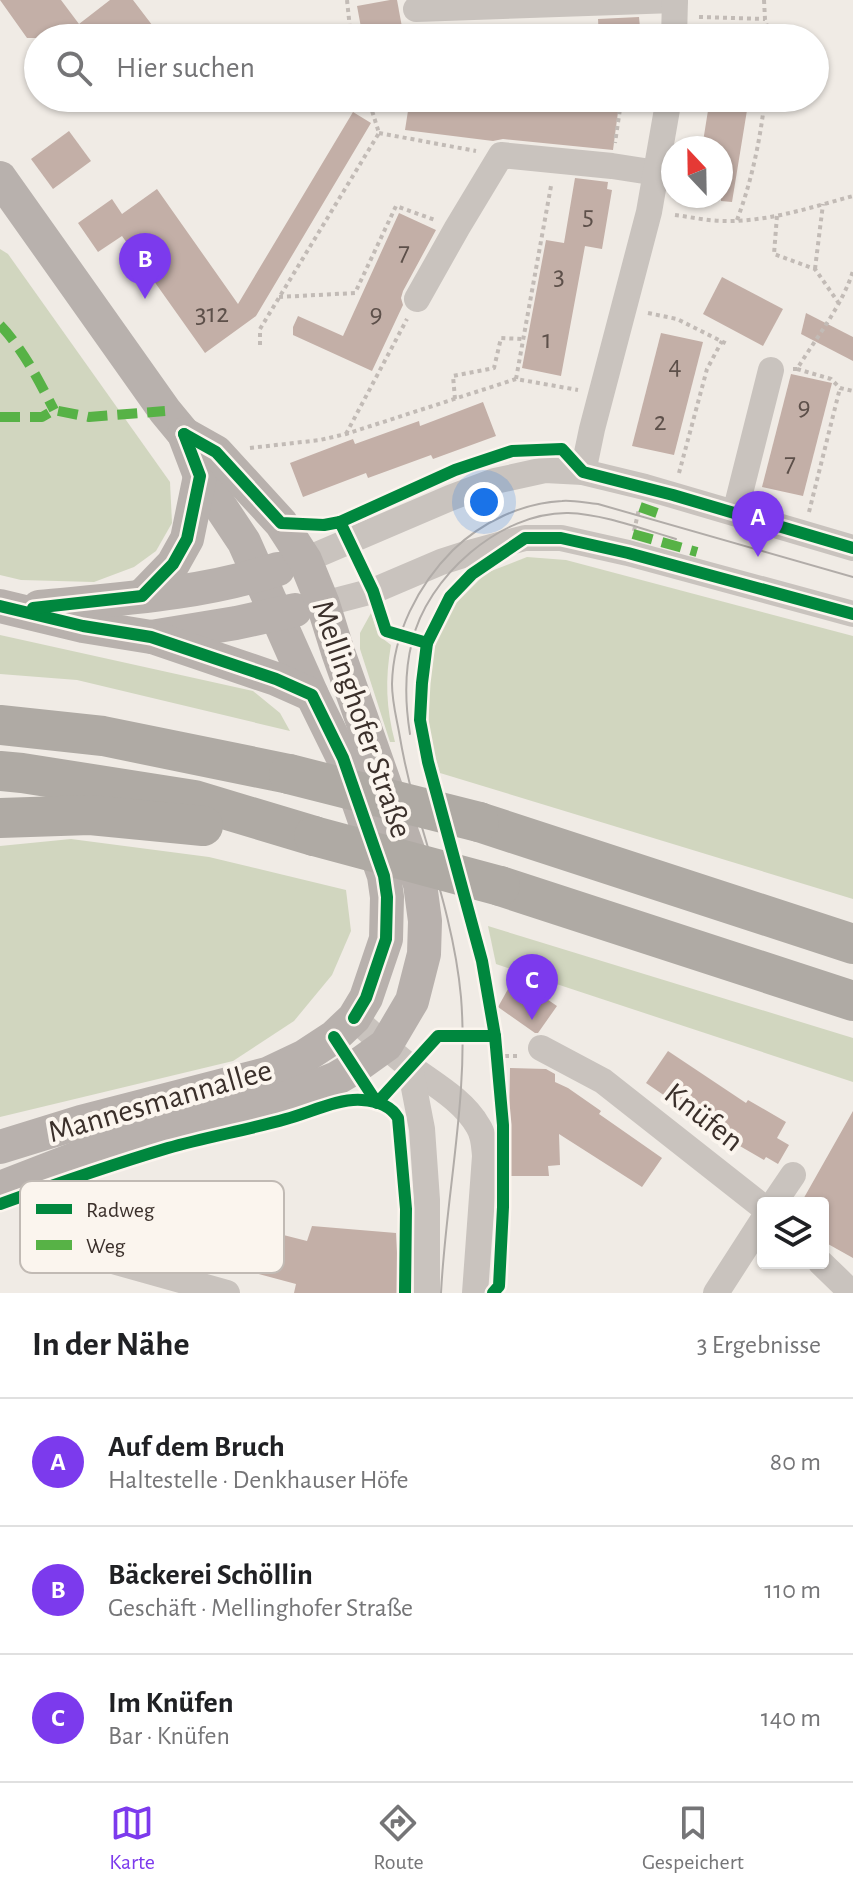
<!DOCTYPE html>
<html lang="de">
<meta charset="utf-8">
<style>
:root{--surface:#fff;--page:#f6f6f6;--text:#202124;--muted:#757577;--line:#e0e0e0;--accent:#7c3aed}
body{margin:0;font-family:"Alegreya Sans",sans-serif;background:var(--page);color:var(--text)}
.controls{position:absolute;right:24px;bottom:24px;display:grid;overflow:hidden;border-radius:8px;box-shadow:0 2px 6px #0004}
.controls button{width:72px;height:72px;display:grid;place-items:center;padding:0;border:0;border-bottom:2px solid var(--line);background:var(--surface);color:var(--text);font:40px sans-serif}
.compass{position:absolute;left:661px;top:136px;width:72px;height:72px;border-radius:50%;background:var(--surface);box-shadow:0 2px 6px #0004;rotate:338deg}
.you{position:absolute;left:484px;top:502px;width:28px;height:28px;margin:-20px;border:6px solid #fff;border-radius:50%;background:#1a73e8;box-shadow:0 0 0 12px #1a73e833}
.badge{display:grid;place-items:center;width:52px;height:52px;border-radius:50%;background:var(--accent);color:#fff;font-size:26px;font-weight:700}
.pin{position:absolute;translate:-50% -66px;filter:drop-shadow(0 2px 4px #0008)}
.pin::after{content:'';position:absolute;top:42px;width:28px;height:24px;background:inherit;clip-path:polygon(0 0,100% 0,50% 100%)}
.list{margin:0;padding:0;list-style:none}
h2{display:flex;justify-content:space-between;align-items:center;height:104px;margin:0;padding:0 32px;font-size:34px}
h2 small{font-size:26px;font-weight:400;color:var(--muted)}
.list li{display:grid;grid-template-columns:52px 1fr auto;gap:24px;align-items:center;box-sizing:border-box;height:128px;padding:0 32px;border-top:2px solid var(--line)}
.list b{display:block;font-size:30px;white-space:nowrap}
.list p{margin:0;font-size:26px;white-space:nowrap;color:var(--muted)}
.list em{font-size:26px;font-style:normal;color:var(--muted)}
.icon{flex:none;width:44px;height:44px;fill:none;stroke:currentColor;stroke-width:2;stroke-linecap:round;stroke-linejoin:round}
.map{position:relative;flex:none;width:853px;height:1293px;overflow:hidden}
.search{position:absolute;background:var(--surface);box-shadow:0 2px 6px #0004;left:24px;right:24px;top:24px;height:88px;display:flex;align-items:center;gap:20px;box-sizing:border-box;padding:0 28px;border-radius:44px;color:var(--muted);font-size:30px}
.sheet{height:488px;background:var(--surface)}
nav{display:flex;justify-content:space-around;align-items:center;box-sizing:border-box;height:112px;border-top:2px solid var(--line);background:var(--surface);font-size:22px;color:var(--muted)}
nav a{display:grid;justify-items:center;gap:4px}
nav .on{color:var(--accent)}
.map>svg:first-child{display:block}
.green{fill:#d1d6bf}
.building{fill:#c3afa7}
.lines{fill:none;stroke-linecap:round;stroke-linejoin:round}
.path{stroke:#c2bbb6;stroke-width:4;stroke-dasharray:4 4;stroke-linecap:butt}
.minor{stroke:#c9c3be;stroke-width:26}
.major{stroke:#b8b1ad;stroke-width:34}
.highway{stroke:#afaaa4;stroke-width:40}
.tram{stroke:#b1aca8;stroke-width:2}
.highway-bridge{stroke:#afaaa4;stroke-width:40}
.quiet{stroke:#57b246;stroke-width:10;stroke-dasharray:20 10;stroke-linecap:butt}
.cycleway-casing{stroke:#fbf5ee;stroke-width:17}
.cycleway{stroke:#00873e;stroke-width:12}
.labels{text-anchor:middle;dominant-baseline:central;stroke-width:8;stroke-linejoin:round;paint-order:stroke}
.number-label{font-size:28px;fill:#5d504a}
.street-label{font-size:32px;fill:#3b302b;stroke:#fbf5ee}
.key{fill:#fbf5ee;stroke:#c1bab4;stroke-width:2}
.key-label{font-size:22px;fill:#3b302b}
</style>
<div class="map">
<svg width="853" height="1293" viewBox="0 0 853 1293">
<rect width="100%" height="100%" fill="#f0ebe5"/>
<!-- green -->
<g class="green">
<path d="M0,249L8,254L170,482L172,523L156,551L134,567L94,582L21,580L0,575Z"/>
<path d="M527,557L566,560L853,636V899L440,773L429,735L428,689L431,643L446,613L486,573Z"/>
<path d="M371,613L378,635L391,645C385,679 386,708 395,742H390L360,649V633Z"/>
<path d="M0,635L253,691L280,713L290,731L77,680L0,674Z"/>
<path d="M71,839L209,857L346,890L351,931L332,975L294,1021L233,1061L0,1117V846Z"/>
<path d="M488,926L853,1038V1082L496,964Z"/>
</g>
<!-- building -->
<g class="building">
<path d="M0,0H61L79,24L110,0H133L162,38H27Z"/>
<path d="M390,0H397L404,38H363L357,6Z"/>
<path d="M639,17L641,38H599L598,19Z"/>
<path d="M410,98H511L618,112L613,150L503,139L493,141L405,130Z"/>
<path d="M710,98H749L732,202L721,201V148H702Z"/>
<path d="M353,112L371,123L256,316L205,353L122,236L98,252L78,223L112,199L122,214L157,189L238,304Z"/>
<path d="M69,131L91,161L53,189L31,159Z"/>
<path d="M575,178L608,182L607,189L612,190L602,249L585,246L561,376L522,368L546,240L564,243Z"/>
<path d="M399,213L436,230L403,291L401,298L403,305L372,371L293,335V327L298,316L343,336Z"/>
<path d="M722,277L783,309L763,346L703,314Z"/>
<path d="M806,313L853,337V361L801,334Z"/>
<path d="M661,333L703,342L674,455L632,446Z"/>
<path d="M791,374L832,383L803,496L762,487Z"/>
<path d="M483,402L496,436L433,459L431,455L368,478L366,473L303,497L290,463L353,439L355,444L419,421L420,426Z"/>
<path d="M512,982L529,993L532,989L557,1006L538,1033H535L498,1007Z"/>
<path d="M668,1051L746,1103L748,1100L786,1122L777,1138L789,1145L778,1164L766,1157L764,1160L726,1138L728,1135L693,1115L646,1083Z"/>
<path d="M510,1068L546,1069L555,1074V1082L568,1088L601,1111L599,1114L662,1158L642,1187L559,1134L560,1165L548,1166L549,1176H508Z"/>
<path d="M853,1111V1258L828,1244L823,1236V1203H801Z"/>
<path d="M224,1220L307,1241L312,1226L396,1233L399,1293H294L296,1284L213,1262Z"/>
</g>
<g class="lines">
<!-- path -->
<g class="path">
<path d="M347,0L351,38"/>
<path d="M764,0L765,19L770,38"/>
<path d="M699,17L765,19"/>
<path d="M542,98L620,109L615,143"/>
<path d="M379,133L476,151"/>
<path d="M675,215C691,217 708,221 724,221C768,222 812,207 853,196"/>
<path d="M777,216L774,254L815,269L838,302"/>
<path d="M737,220C752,180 760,141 765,98"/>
<path d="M815,269L823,204"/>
<path d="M279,297L355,293L396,206L435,220"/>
<path d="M648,313L677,319L727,344"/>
<path d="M260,345V329L379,133L368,98"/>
<path d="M793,369H797C816,338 842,306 853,271"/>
<path d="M797,369L831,379L840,388L853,391"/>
<path d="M516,379L551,186"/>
<path d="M455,399L453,376L494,368L501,338L523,339"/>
<path d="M346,434L407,319"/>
<path d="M250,448L320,440L346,434L516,379L578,390"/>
<path d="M679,473L707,369L722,341"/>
<path d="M809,512L840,388"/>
<path d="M634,531L639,509"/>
<path d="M497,1056H518"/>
</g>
<!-- minor -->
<g class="minor">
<path d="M416,9L675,0"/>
<path d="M674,38L675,0"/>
<path d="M417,299L457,228L501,155L612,166L657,173"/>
<path d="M583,472L592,429L649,212L669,98"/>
<path d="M735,513L771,370"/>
<path d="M305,560L450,498L495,481L545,470L583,472L645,487L853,548"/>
<path d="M323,604L373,591L441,562L469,553L525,538H561L628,553L853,614"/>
<path d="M354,1018C373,1034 391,1053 412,1068C434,1084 464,1101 478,1126C484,1135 484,1145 485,1156L475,1293"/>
<path d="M541,1048L603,1081L763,1207"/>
<path d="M410,1067L422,1129L427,1200V1293"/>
<path d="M774,1203L793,1175"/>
<path d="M70,1249L227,1293"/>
<path d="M821,1263L852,1293"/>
<path d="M716,1293L763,1220"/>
</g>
<!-- major -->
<g class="major">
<path d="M0,178L165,411L184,434L200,476L244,542L312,695L343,758L384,876L387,897L386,939L366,998L354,1018L334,1037L305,1056L267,1074L81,1122L0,1147"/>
<path d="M142,596L173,564L187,539L200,476"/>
<path d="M0,606L83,626L151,637L236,623L295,610"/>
<path d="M39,607C119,599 202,594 278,569"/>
<path d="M155,638L276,679L312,695"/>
<path d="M0,1188L85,1155L161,1131L277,1102L337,1078L354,1068L386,1045L412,1001L424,954L425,921L420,884L338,652L323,604L305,560L281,523L216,452L184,434"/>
</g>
<!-- highway -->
<g class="highway">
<path d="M0,725L103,736L289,774"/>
<path d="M0,771L22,773L194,800L314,836"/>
<path d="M0,818L90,815L203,826"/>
<path d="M479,822L853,944"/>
<path d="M500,886L853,1001"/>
</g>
<!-- tram -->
<g class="tram">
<path d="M410,734C405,703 404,673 412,642C427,577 500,512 568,513C603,514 642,529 676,539"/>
<path d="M441,1293C446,1194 469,1096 461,997C455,930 433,867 415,803C408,779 403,756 399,732C396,716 392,701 392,684C393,634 418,585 453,550C482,522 522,503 562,501C573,500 586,503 598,504L853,577"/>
</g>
<!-- highway-bridge -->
<g class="highway-bridge">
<path d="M289,774L479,822"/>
<path d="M314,836L500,886"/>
</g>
<!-- quiet -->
<g class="quiet">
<path d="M0,325C23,349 39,381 54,410"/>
<path d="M0,417H42L54,410L89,417L165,411"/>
<path d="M640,507L657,513"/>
<path d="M633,534L697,552"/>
</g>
<!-- cycleway casing -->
<g class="cycleway-casing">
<g id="cycleway">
<path d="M184,434L216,452L281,523L324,525L340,522L373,591L386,631L427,643"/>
<path d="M340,522L455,470L512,451L562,449L583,472L673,495L853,548"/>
<path d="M0,606L83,626L151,637L276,679L312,695L343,758L384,876L387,897L386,939L366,998L354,1018"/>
<path d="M33,608L142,596L173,564L187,539L200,476L184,434"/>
<path d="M334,1037L377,1103L438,1036H495"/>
<path d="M0,1204C56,1184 111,1165 168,1148C207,1137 247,1130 286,1119C309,1113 339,1098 362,1100C377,1101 391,1106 398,1118L406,1209L405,1293"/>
<path d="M493,1293L499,1286L503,1207V1125L495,1036L482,961L428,762L420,720L422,683L427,643L450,597L472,574L525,538H561L628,553L853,614"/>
</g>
</g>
<!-- cycleway -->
<use href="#cycleway" class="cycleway"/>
</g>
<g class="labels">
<!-- number labels -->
<g class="number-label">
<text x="588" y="216">5</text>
<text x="404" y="252">7</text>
<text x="559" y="276">3</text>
<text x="212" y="314">312</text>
<text x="376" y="314">9</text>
<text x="547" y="340">1</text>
<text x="675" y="366">4</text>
<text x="804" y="407">9</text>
<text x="660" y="422">2</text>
<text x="790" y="463">7</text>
</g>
<!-- street labels -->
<g class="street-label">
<text transform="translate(362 719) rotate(71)">Mellinghofer Straße</text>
<text transform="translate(160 1101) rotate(-16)">Mannesmannallee</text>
<text transform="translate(704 1117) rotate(38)">Knüfen</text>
</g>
</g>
<!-- legend -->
<rect x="20" y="1181" width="264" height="92" rx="12" class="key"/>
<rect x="36" y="1204" width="36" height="10" fill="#00873e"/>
<rect x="36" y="1240" width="36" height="10" fill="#57b246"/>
<g class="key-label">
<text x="86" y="1217">Radweg</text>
<text x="86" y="1253">Weg</text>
</g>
</svg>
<div class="controls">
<button><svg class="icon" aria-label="layers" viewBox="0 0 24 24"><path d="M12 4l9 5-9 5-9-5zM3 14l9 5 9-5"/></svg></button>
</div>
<svg class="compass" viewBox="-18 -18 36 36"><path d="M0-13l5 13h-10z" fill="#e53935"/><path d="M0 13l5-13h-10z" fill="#757577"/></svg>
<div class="you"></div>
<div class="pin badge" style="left:758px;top:557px">A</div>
<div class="pin badge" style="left:145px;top:299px">B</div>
<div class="pin badge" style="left:532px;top:1020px">C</div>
<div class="search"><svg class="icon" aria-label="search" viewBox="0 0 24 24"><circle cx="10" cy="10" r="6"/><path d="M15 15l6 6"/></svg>Hier suchen</div>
</div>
<section class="sheet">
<h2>In der Nähe<small>3 Ergebnisse</small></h2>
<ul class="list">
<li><span class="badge">A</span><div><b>Auf dem Bruch</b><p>Haltestelle · Denkhauser Höfe</p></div><em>80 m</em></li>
<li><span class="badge">B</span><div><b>Bäckerei Schöllin</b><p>Geschäft · Mellinghofer Straße</p></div><em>110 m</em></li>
<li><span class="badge">C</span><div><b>Im Knüfen</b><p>Bar · Knüfen</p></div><em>140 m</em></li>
</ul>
</section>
<nav>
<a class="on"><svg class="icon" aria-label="map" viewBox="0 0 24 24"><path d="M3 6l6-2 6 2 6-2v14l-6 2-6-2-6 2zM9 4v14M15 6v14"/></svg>Karte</a>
<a><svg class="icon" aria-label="directions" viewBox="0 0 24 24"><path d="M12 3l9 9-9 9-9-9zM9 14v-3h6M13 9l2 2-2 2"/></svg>Route</a>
<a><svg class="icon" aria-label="saved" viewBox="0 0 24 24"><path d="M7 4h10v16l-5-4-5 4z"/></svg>Gespeichert</a>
</nav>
